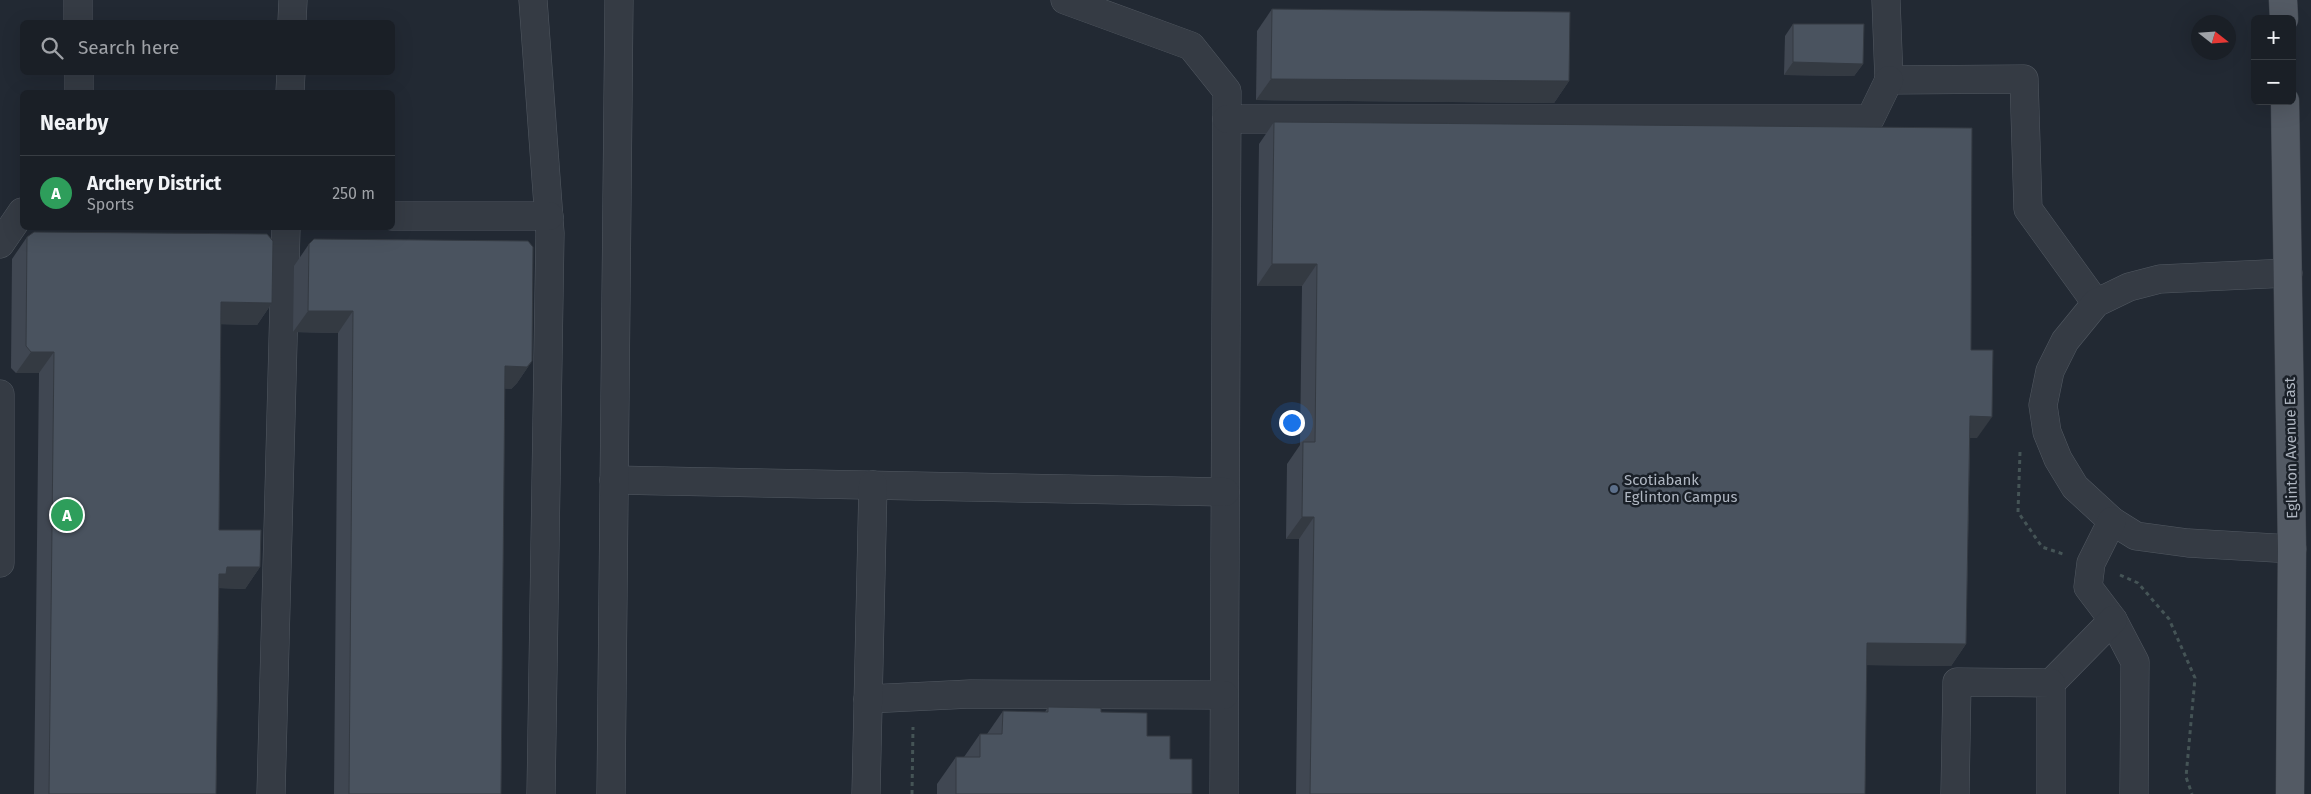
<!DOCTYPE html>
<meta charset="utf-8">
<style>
:root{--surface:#1a1f26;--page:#272c32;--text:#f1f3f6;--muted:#9fa2a7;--line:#383d43;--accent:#8cb0e9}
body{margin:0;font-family:"Fira Sans",sans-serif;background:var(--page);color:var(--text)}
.controls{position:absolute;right:15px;top:15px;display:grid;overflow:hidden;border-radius:8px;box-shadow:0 5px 20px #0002}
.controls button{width:45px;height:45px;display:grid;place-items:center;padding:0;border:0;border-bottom:1px solid var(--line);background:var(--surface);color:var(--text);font:25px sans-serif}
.compass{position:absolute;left:2191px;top:15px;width:45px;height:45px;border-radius:50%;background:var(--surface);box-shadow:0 5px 20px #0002;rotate:107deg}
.you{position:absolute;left:1291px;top:422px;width:18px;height:18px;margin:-12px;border:4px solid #fff;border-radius:50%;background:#1a73e8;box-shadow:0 0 0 8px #1a73e833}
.badge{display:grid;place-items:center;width:32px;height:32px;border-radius:50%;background:var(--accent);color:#fff;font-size:16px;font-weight:700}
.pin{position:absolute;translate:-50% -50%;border:2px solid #fff;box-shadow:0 1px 5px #0006}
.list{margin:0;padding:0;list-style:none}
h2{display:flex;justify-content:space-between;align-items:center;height:65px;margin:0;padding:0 20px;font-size:21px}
h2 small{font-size:16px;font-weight:400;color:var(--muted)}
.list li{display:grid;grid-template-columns:32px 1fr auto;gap:15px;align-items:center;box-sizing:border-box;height:75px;padding:0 20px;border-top:1px solid var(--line)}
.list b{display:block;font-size:19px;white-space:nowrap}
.list p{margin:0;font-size:16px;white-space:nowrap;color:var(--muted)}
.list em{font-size:16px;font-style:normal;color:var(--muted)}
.icon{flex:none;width:28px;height:28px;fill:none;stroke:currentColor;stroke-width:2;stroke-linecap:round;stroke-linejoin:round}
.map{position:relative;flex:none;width:2311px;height:794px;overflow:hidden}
.search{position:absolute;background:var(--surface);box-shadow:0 5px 20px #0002;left:20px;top:20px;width:375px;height:55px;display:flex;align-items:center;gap:12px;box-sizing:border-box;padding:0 18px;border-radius:8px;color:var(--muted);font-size:19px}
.panel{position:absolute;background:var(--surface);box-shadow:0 5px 20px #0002;left:20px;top:90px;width:375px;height:140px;border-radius:8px}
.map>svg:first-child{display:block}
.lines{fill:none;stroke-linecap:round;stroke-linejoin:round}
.minor-casing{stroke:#525962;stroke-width:29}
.major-casing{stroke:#3e444d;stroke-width:29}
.path{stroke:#455456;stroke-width:3;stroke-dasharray:4 4;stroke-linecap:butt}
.minor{stroke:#353b44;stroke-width:28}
.major{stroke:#535a64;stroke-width:28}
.wall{fill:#404752}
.shaded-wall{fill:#343a42}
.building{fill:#4a535f;stroke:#343a42}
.service-dot{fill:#5c6f8a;stroke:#1a2028;stroke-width:2}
.labels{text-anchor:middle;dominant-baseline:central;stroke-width:5;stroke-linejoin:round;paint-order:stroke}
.street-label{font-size:15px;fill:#afb6c1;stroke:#1a2028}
.poi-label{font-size:15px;fill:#afb6c1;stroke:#1a2028;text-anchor:start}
</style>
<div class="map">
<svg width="2311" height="794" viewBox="0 0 2311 794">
<rect width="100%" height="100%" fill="#222933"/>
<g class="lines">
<!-- minor casing -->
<g class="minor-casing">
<g id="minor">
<path d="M78,0V22"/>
<path d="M533,0L550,233L541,794"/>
<path d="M1065,0L1191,46L1227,91L1224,794"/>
<path d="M1886,0L1889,80L2024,79L2028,209L2096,303"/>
<path d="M292,22L293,0"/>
<path d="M79,72V92"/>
<path d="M290,92L291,72"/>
<path d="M1227,119H1870L1889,80"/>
<path d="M392,216H549"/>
<path d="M0,244L22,212"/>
<path d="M2288,273L2160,279L2129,287L2096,303L2065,341L2050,371L2043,405L2047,432L2058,459L2075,487L2112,521L2136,536L2188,543L2292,549"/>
<path d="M0,394V563"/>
<path d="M614,480L1225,492"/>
<path d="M2112,521L2091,563L2088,587L2113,620L2135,662L2134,794"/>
<path d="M2051,683L2113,620"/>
<path d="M868,699L970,694L1224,695"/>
<path d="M271,794L286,228"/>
<path d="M611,794L619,0"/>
<path d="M866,794L873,485"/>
<path d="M1955,794L1957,682L2051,683V794"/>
</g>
</g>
<!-- major casing -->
<g class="major-casing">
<g id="major">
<path d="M2283,0L2284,19"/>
<path d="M2285,101L2292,549L2290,794"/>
</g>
</g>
<!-- path -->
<g class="path">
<path d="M2020,452L2018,512L2042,547L2063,554"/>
<path d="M2120,575L2138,583L2169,619L2195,678L2186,777L2192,794"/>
<path d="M912,794L913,727"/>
</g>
<!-- minor -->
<use href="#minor" class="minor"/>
<!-- major -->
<use href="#major" class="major"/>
</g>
<!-- wall -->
<g class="wall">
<path d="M1272,9L1569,81L1554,103L1256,100L1257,31Z"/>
<path d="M1793,24L1863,64L1854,76L1784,75L1785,36Z"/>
<path d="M1274,122L1971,350L1977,438H1970L1966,644L1951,666L1866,665L1865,794H1296L1299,539H1286L1287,464L1300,445L1302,286H1257L1259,144Z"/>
<path d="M27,237L272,303L257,325L221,324L219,530L260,567L245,589L219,588L216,794H34L39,373H16L11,368L12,259Z"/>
<path d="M309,244L532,361L517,383L511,389L504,388L501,794H334L338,333L293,332L294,266Z"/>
<path d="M1048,707L1101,712L1147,736L1170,759L1192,794H937V784L956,757H964L980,734H987L1003,711L1045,712Z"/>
</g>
<!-- shaded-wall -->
<g class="shaded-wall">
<path d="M1793,62L1863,64L1854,76L1784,75Z"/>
<path d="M1271,79L1569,81L1554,103L1256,100Z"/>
<path d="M1272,264H1317L1302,286H1257Z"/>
<path d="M221,302L272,303L257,325L206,324Z"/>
<path d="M308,311H353L338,333L293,332Z"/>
<path d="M31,352H54L39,373H16Z"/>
<path d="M532,361L517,383L511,389L489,388L505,366Z"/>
<path d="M1970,416L1992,417L1977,438H1955Z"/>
<path d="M1302,517H1314L1299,539H1286Z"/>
<path d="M227,567H260L245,589L216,588L219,574Z"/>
<path d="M1867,643L1966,644L1951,666L1852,665Z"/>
</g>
<!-- building -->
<g class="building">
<path d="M1272,9L1570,12L1569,81L1271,79Z"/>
<path d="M1793,24H1864L1863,64L1793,62Z"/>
<path d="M1274,122L1972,128L1971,350H1993L1992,417L1970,416L1966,644L1867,643L1865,794H1310L1314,517H1302L1303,442H1315L1317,264H1272Z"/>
<path d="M34,232L267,234L273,241L272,303L221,302L219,530H261L260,567H227L226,574H219L216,794H49L54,352H31L26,346L27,237Z"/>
<path d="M314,239L528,241L533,247L532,361L527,367L505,366L501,794H349L353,311H308L309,244Z"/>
<path d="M1048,707L1101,708V712L1147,713V736H1170V759H1192V794H956V757H980V734H1002L1003,711L1048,712Z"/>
</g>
<!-- markers -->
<circle class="service-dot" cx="1614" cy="489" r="5"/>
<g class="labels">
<!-- street labels -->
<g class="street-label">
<text transform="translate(2291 448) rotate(-91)">Eglinton Avenue East</text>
</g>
<!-- poi labels -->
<g class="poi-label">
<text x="1624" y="480">Scotiabank<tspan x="1624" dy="17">Eglinton Campus</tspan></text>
</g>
</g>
</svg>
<div class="controls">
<button>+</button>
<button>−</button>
</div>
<svg class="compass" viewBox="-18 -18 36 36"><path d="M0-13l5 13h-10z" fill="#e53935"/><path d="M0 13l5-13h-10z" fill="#9fa2a7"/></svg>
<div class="you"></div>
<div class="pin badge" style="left:67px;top:515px;background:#2e9e5b">A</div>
<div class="search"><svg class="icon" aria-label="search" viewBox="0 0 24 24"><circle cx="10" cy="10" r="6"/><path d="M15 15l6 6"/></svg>Search here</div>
<section class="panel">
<h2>Nearby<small></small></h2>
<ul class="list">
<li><span class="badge" style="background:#2e9e5b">A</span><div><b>Archery District</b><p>Sports</p></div><em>250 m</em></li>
</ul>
</section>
</div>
